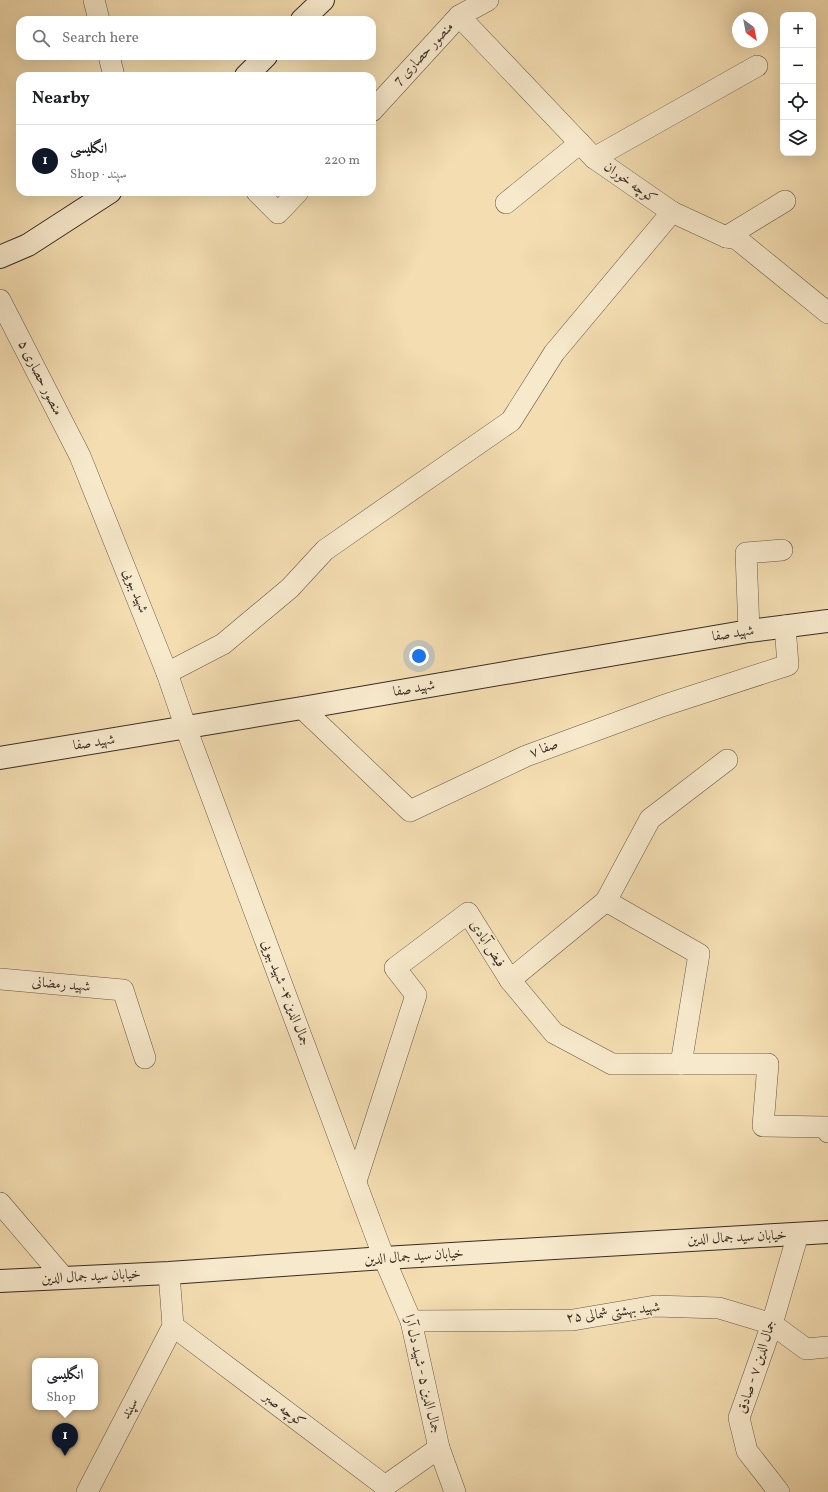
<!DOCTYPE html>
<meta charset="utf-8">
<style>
:root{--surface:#fff;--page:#f2f2f2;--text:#202124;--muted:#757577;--line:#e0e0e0;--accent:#111827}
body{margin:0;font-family:Vollkorn,Amiri,serif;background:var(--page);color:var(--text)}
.controls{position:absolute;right:12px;top:12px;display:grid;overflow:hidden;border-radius:8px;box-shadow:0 4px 16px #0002}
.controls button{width:36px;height:36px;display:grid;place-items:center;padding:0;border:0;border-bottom:1px solid var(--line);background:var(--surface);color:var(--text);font:20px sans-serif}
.compass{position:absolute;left:732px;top:12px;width:36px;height:36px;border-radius:50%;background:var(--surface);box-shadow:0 4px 16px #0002;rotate:148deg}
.you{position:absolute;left:419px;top:656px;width:14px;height:14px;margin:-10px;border:3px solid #fff;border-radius:50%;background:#1a73e8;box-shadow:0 0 0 6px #1a73e833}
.badge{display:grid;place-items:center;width:26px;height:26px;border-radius:50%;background:var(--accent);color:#fff;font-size:13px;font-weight:700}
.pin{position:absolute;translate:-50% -33px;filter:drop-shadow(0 1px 2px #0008)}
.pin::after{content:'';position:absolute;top:21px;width:14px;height:12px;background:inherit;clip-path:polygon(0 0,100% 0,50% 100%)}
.popup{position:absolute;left:32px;top:1358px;width:66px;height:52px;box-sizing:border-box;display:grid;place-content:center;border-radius:8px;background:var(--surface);filter:drop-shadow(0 1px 3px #0005);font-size:13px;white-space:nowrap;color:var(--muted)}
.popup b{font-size:15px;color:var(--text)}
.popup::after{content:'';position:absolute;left:50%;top:100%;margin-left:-8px;border:8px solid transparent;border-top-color:var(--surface)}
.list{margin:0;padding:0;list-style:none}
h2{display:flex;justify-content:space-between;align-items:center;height:52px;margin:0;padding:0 16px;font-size:17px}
h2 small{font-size:13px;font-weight:400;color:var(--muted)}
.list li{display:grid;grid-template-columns:26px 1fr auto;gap:12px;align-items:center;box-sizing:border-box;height:72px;padding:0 16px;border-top:1px solid var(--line)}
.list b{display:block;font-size:15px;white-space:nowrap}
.list p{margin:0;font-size:13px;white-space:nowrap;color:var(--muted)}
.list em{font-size:13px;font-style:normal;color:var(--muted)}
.icon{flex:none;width:22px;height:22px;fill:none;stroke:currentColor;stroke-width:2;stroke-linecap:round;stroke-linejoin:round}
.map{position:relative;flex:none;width:828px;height:1492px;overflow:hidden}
.search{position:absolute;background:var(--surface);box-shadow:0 4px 16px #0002;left:16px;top:16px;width:360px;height:44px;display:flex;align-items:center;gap:10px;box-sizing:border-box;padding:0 14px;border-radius:12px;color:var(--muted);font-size:15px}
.panel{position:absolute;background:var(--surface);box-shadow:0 4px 16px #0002;left:16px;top:72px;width:360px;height:124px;border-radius:12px}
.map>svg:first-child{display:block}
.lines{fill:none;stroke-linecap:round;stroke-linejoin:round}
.street-casing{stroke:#675947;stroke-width:22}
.secondary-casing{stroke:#382d24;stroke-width:24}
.street{stroke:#f7e9cc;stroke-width:21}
.secondary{stroke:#f7e9cc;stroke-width:22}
.labels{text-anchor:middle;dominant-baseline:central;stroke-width:4;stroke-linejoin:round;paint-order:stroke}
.street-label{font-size:14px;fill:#382d24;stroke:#f7e9cc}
</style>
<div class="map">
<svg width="828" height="1492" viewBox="0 0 828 1492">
<rect width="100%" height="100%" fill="#f3ddb1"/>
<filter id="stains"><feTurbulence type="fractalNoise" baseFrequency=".005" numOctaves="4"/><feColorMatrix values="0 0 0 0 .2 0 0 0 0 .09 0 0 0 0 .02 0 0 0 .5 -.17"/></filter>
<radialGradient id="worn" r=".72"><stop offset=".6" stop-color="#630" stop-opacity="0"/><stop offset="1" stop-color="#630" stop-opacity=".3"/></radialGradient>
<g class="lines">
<!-- street casing -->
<g class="street-casing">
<g id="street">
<path d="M94,0L99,20"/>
<path d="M459,16L594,158L672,212L726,237L737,239L828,313"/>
<path d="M109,56L114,76"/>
<path d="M372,111L459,16L488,0"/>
<path d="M594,158L757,66"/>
<path d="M257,192L278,213L298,192"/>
<path d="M506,203L580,143"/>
<path d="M726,237L785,201"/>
<path d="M0,300L80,456L167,673L186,728L384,1258L411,1321L439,1448L455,1492"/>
<path d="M749,631L746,553L782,550"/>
<path d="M167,673L223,644L290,588L325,550L511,421L554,353L672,212"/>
<path d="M302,708L410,811L526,756L662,706L788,665L785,626"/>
<path d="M606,901L699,954L681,1064"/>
<path d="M0,979L123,990L145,1058"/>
<path d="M510,980L606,901L650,819L727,760"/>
<path d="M356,1181L416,995L395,968L468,913L510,980L554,1033L612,1064H768L763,1126L827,1127L828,1132"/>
<path d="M0,1203L64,1278"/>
<path d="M169,1273L173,1326L385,1486L439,1448"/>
<path d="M411,1321L573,1320L655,1306L719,1308L772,1324L806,1349L828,1347"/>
<path d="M87,1492L173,1326"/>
<path d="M779,1492L747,1451L739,1418L772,1324L798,1234"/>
</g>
</g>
<!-- secondary casing -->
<g class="secondary-casing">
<g id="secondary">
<path d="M302,20L323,0"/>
<path d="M246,76L266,56"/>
<path d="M0,257L28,245L110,192"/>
<path d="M0,758L302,708L749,631L828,621"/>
<path d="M0,1281L169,1273L384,1258L828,1232"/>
</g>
</g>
<!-- street -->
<use href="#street" class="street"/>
<!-- secondary -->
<use href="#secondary" class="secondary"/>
</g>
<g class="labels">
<!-- street labels -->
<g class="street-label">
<text transform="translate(424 54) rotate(-47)">منصور حصاری 7</text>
<text transform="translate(630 183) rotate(35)">کوچه خوران</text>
<text transform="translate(40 378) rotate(63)">منصور حصاری ۵</text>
<text transform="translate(135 591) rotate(68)">شهید ببویی</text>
<text transform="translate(733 634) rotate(-9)">شهید صفا</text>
<text transform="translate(414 689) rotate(-10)">شهید صفا</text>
<text transform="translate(94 743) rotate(-9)">شهید صفا</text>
<text transform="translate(544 749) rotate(-21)">صفا ۷</text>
<text transform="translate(487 944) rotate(57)">فیض آبادی</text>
<text transform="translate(61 985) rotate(5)">شهید رمضانی</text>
<text transform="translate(285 993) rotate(69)">جمال الدین ۴- شهید ببویی</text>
<text transform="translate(737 1238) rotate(-3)">خیابان سید جمال الدین</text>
<text transform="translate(414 1257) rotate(-4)">خیابان سید جمال الدین</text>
<text transform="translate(91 1277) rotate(-3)">خیابان سید جمال الدین</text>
<text transform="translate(613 1313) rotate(-7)">۲۵ شهید بهشتی شمالی</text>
<text transform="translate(757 1367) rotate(-72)">جمال الدین ۷ - صادق</text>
<text transform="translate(422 1374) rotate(77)">جمال الدین ۵ - شهید دل آرا</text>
<text transform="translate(130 1409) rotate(-62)">سپند</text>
<text transform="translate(284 1410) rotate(37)">کوچه صبر</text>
</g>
</g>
<rect width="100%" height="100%" filter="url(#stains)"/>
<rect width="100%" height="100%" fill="url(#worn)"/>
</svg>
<div class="controls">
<button>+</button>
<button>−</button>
<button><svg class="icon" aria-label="locate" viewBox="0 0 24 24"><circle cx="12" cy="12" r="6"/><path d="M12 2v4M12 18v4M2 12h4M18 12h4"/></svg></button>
<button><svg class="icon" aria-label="layers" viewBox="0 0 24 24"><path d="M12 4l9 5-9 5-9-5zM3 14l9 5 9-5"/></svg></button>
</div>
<svg class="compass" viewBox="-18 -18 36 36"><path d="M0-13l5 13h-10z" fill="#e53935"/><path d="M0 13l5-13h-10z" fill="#757577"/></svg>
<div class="you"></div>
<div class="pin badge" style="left:65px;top:1456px">1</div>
<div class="popup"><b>انگلیسی</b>Shop</div>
<div class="search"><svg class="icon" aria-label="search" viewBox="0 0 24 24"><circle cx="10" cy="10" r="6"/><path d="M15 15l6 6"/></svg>Search here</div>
<section class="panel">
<h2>Nearby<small></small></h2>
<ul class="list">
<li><span class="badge">1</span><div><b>انگلیسی</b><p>Shop · سپند</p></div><em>220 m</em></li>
</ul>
</section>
</div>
